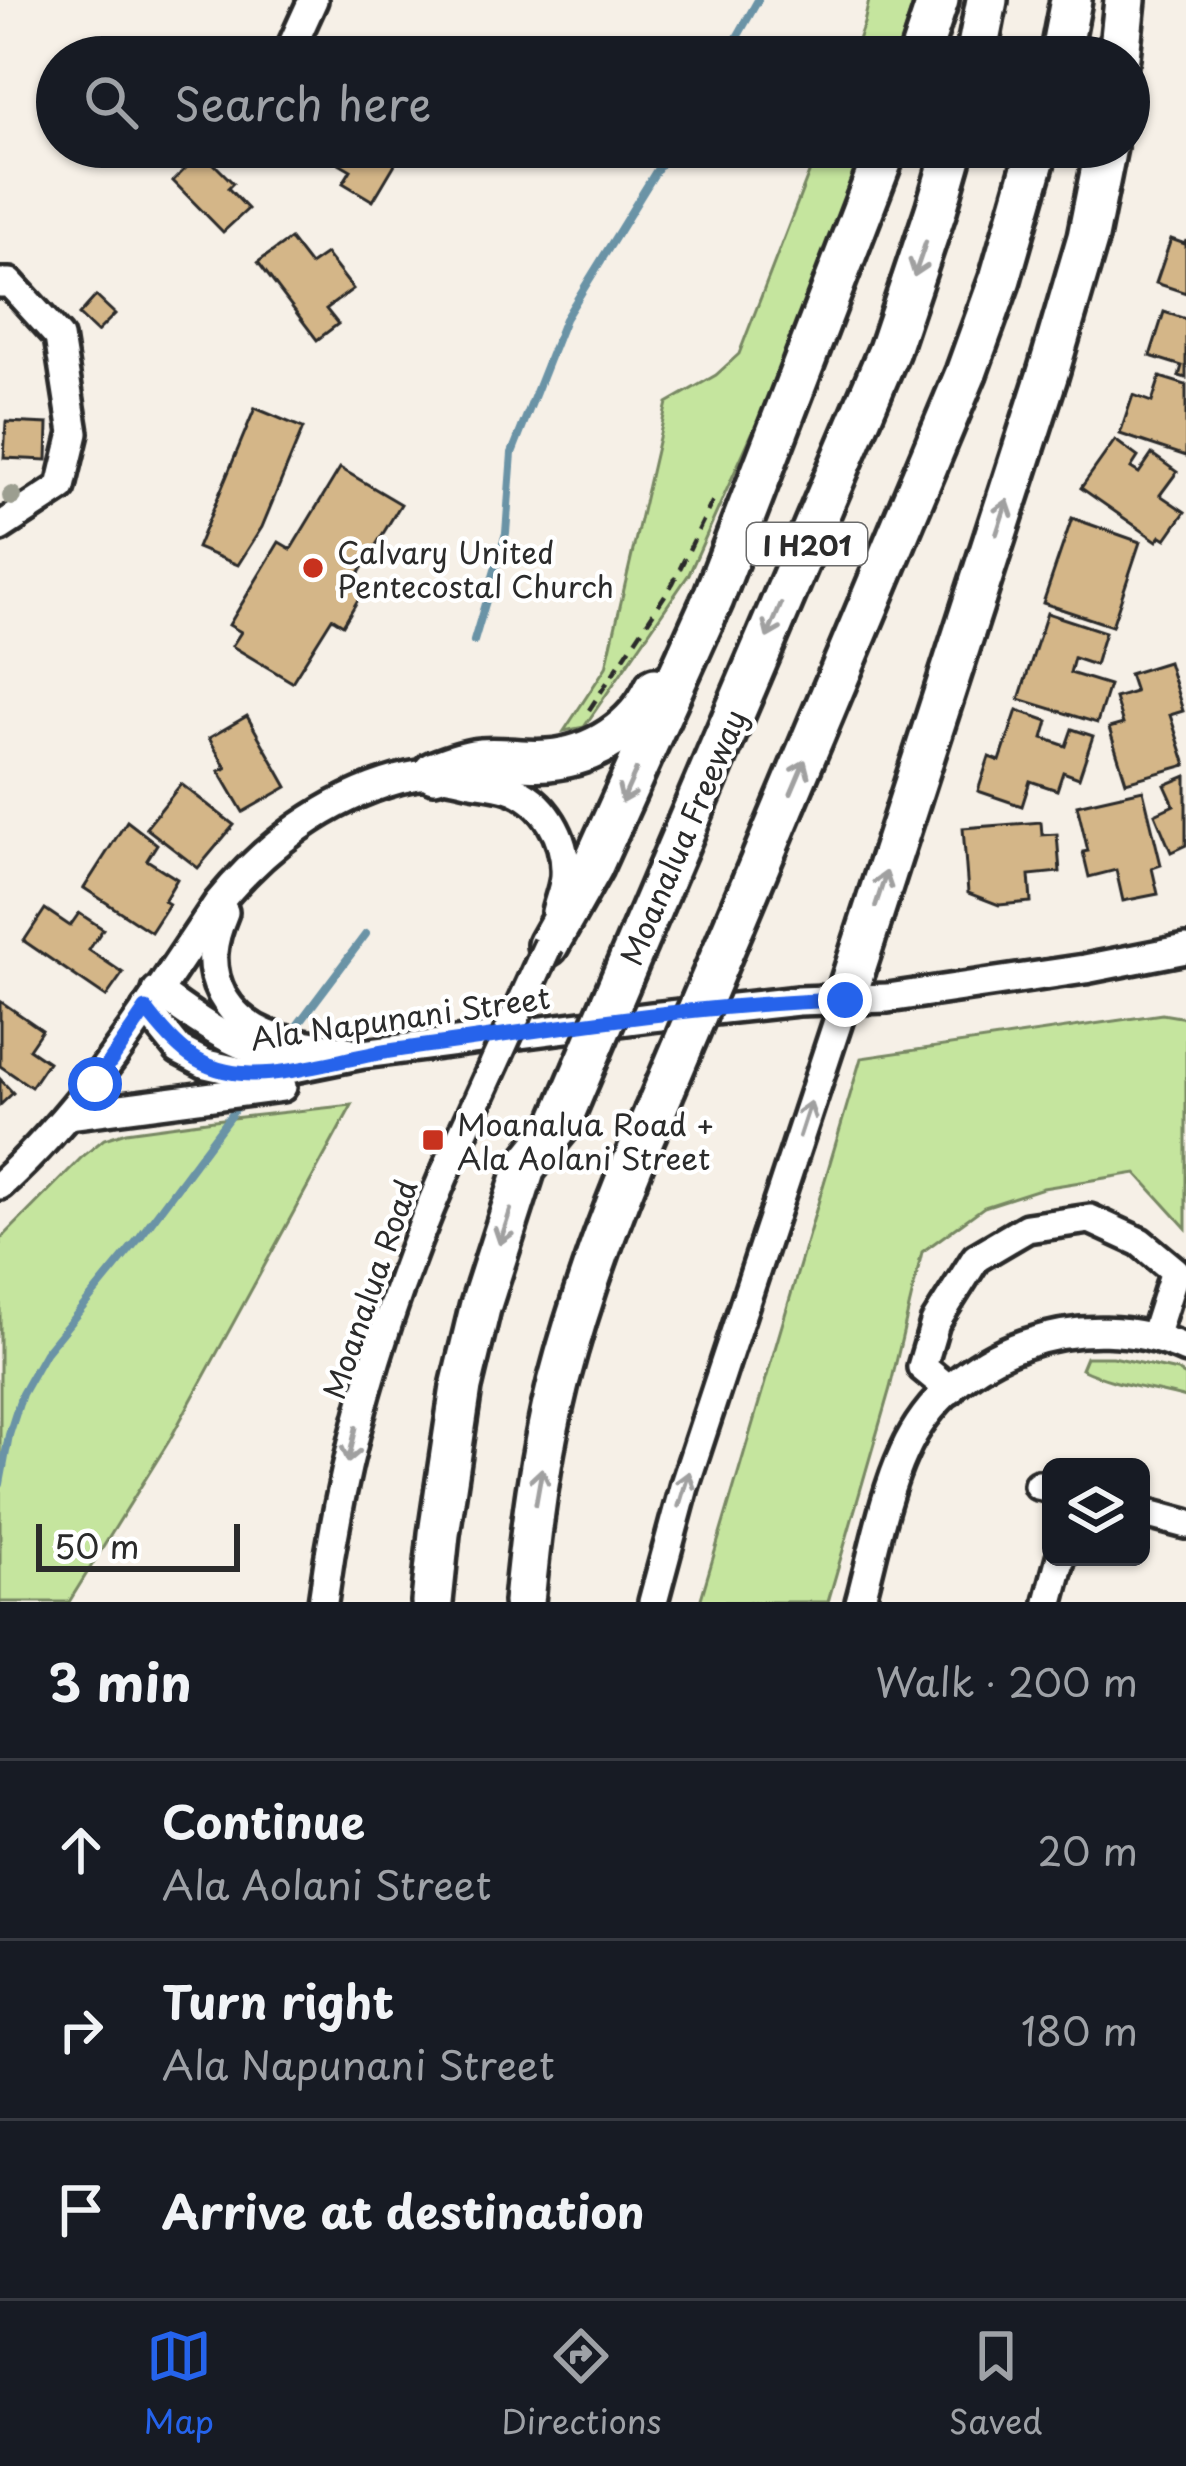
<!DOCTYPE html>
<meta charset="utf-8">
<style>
:root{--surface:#171b24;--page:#242831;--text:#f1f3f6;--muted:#9ea1a6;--line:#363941;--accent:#2563eb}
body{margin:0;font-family:"Playpen Sans",sans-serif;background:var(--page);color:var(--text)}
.controls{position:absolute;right:36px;bottom:36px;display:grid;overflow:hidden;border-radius:18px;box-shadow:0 3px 9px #0004}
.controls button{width:108px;height:108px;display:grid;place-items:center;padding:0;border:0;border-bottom:3px solid var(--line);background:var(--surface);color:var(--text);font:60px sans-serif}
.scale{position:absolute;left:36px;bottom:30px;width:204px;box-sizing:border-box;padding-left:12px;border:6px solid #2b2b2b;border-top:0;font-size:33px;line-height:42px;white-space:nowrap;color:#2b2b2b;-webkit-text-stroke:9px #fff;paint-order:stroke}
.stop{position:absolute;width:36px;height:36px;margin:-27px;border:9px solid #2563eb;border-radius:50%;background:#fff}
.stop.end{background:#2563eb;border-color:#fff;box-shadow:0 3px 12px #0008}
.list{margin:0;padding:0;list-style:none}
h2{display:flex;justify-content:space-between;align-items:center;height:156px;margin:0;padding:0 48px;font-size:51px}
h2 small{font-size:39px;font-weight:400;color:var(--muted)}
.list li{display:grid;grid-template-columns:78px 1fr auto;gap:36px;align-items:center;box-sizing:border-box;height:180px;padding:0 48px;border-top:3px solid var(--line)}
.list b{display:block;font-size:45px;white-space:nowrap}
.list p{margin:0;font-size:39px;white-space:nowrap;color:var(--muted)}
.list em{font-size:39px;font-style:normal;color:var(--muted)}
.icon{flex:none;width:66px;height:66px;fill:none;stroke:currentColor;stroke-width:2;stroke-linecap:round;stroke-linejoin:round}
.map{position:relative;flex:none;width:1186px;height:1602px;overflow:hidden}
.search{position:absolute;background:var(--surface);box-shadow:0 3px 9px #0004;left:36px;right:36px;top:36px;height:132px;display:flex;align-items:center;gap:30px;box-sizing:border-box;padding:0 42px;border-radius:66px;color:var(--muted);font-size:45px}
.sheet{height:696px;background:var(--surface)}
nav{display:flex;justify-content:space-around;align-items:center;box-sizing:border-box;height:168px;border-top:3px solid var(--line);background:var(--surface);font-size:33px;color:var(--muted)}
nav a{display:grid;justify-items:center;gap:6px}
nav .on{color:var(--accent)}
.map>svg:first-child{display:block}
.green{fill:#c5e59e;stroke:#788864;stroke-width:3}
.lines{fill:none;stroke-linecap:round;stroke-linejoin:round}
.stream{stroke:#6b93a6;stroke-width:8}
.building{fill:#d4b688;stroke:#2b2b2b;stroke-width:3}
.minor-casing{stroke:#2b2b2b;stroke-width:36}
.highway-casing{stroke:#2b2b2b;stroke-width:48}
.path{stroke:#2b2b2b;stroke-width:4.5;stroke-dasharray:12 9;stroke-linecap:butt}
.minor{stroke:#fff;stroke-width:27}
.highway{stroke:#fff;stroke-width:39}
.minor-bridge-casing{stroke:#2b2b2b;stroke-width:36;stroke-linecap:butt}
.highway-bridge-casing{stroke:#2b2b2b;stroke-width:48;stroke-linecap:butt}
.minor-bridge{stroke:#fff;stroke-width:27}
.highway-bridge{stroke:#fff;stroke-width:39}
.tree{fill:#9c9e90}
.oneway{stroke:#a0a0a0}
.route{stroke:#2563eb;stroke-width:15}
.poi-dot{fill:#c8321e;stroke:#fff;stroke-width:4.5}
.labels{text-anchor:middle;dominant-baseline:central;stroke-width:9;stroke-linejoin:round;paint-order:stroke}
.shield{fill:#fff;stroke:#6b6b6b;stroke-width:3}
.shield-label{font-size:27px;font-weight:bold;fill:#2b2b2b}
.poi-label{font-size:30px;fill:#2b2b2b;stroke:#fff;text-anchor:start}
.street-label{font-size:30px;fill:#2b2b2b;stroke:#fff}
</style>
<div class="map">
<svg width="1186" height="1602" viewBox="0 0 1186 1602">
<rect width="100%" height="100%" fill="#f6f0e7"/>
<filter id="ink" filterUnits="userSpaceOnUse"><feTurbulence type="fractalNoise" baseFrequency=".00833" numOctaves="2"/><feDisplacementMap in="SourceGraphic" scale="24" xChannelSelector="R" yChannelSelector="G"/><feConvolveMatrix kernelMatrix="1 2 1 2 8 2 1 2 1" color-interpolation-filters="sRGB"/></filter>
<g filter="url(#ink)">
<!-- green -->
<g class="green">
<path d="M869,0H914L896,57H852L864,23Z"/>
<path d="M819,147H864L762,411L689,574L584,727L564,731L606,667L667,403L716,375L739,354Z"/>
<path d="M1162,1014L1186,1018V1228L1136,1173L1043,1188L984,1207L922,1252L890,1388L828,1602H700L861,1058Z"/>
<path d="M352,1105L169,1441L69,1602H0V1240L82,1157L104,1139L126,1132L214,1120Z"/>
<path d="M1086,1357H1113L1177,1371L1186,1376V1398C1151,1388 1114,1385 1081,1369Z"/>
</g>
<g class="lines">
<!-- stream -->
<g class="stream">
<path d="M726,57L758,0"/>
<path d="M474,641L506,533L512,453L565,319L671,147"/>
<path d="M290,1035L366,934"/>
<path d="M0,1484L9,1435L22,1394L45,1353L140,1237L242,1100"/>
</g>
</g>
<!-- building -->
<g class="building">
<path d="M128,147H169L171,154L132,162Z"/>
<path d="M330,147H393L402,152L373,201L343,183L351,170L339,163L342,160L328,151Z"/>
<path d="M202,152L233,183L228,188L248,209L223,232L173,181Z"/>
<path d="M290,239L310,265L326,254L353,289L326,309L338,324L317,340L258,262Z"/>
<path d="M1171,239L1185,244L1186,240V293L1156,283Z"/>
<path d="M96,296L115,314L97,332L79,315Z"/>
<path d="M1164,312L1186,319V378L1179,376L1182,366L1150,356Z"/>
<path d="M1160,377L1186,385V456L1120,434L1133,395L1152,402Z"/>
<path d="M255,408L303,428L262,527L238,565L197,548Z"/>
<path d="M6,422L48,424L47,460L4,458Z"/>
<path d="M1115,440L1138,457L1131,468L1139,473L1152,454L1177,472L1160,495L1185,512L1166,539L1161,536L1157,541L1081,488Z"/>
<path d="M340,468L401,504L351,586L362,593L343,625L332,618L292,682L232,646L241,632L229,625L279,542L291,549Z"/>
<path d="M1072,518L1140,542L1112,626L1043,603Z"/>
<path d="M1047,613L1105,632L1095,665L1074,658L1070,673L1109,685L1097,723L1019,699Z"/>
<path d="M1168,662L1183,711L1170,715L1186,765L1126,782L1109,728L1123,724L1115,698L1135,692L1129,674Z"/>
<path d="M1017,710L1048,721L1043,738L1066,746L1072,729L1093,736L1079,778L1063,772L1057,790L1030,781L1022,806L978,791L989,757L1000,761Z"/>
<path d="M247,716L287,787L243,812L219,771L226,768L209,738Z"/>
<path d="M1186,776V845L1171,852L1155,814L1174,805L1165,785Z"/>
<path d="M181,784L234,825L198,868L146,828Z"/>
<path d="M1143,790L1161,865L1152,868L1158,894L1123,901L1116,870L1089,877L1083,852L1088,851L1077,805Z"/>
<path d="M127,821L157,844L147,860L177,879L164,901L169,904L151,932L84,888Z"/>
<path d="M1041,822L1042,835L1057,834L1060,872L1029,875L1031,902L999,905L968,893L963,828Z"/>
<path d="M45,909L70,926L79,913L103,929L89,950L123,973L106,997L24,941Z"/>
<path d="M0,1001L42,1030L29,1049L48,1062L31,1087L0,1066Z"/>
<path d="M0,1079L13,1093L0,1105Z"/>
</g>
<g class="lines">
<!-- minor casing -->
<g class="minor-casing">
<g id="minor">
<path d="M287,57L313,0"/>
<path d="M0,283H10L59,337L74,433L61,487L0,527"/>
<path d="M224,912C212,941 207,966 222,995C249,1043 298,1042 348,1051"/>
<path d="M157,991C198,1020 242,1056 293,1055"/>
<path d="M146,1009L179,1050L206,1064L250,1074L279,1071L363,1054L651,1017L798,1001L888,998L1085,969L1186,949"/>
<path d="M68,1115L282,1087"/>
<path d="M0,1185C90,1103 150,1003 218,903C265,846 326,799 399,779C430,771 442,774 472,781C484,783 497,784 509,788C545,800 567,839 565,876C564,888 559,900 556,912"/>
<path d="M950,1390L922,1367L935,1323L976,1258L1027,1228L1090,1219L1140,1242L1175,1271L1154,1337"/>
<path d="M1038,1485L1051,1488"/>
<path d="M1141,1512L1186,1524"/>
<path d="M323,1602C344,1440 393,1285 461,1137"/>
<path d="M653,1602L684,1487L845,1000"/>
<path d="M860,1602C873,1555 884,1495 904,1452C951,1347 1084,1304 1186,1349"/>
<path d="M1049,1602L1061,1557"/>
</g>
</g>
<!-- highway casing -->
<g class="highway-casing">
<g id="highway">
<path d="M919,57L938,0"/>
<path d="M976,57L987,0"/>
<path d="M1060,57L1071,0"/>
<path d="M1119,57L1125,0"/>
<path d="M434,772C449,767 465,760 481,759C503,757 526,762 548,760C594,756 636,729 655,688"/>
<path d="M735,923L966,373L1000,279L1038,147"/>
<path d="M641,933L889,350L936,210L954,147"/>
<path d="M548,945L592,867L713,599L887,147"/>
<path d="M845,1000L1048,373L1088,237L1106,147"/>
<path d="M432,1602L439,1534L461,1387L480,1308L525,1168L559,1126"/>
<path d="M524,1602C531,1529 540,1455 558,1383C582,1291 616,1200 654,1114"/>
</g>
</g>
<!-- path -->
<path class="path" d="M589,710L673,583L714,498"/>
<!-- minor -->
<use href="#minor" class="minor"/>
<!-- highway -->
<use href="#highway" class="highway"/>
<!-- minor-bridge casing -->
<g class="minor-bridge-casing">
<path id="minor-bridge" d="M461,1137L548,945"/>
</g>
<!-- highway-bridge casing -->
<g class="highway-bridge-casing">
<g id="highway-bridge">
<path d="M654,1114L735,923"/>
<path d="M559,1126L641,933"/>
</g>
</g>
<!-- minor-bridge -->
<use href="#minor-bridge" class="minor-bridge"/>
<!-- highway-bridge -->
<use href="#highway-bridge" class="highway-bridge"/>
</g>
<!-- trees -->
<circle class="tree" cx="12" cy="496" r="10"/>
<!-- one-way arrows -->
<defs><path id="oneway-shaft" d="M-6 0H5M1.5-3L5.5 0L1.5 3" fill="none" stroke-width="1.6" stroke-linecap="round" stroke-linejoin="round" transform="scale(3)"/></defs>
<g class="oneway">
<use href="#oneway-shaft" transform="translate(920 259) rotate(109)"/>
<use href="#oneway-shaft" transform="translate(1002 517) rotate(-72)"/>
<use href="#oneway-shaft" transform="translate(774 621) rotate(113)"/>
<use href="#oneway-shaft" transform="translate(798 777) rotate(-67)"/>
<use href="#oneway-shaft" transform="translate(629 786) rotate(114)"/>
<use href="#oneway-shaft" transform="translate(881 889) rotate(-72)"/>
<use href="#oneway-shaft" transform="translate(805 1119) rotate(-72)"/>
<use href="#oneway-shaft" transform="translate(505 1227) rotate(108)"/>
<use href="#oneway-shaft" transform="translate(352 1445) rotate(103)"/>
<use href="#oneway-shaft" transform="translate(539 1486) rotate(-80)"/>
<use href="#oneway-shaft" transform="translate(684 1489) rotate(-73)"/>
</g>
</g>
<g class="lines" filter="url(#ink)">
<!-- route -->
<path class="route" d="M95,1084L146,1009C175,1047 199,1073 251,1074C293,1075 352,1056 396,1050C545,1030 695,1004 845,1000"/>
</g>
<!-- markers -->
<g class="poi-dot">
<circle cx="313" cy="568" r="12"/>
<rect x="421" y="1128" width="24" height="24" rx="6"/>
</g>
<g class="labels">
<!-- shield labels -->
<rect class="shield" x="747" y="523" width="120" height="42" rx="9"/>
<g class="shield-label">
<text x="807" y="544">I H201</text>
</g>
<!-- poi labels -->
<g class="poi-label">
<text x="337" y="551">Calvary United<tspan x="337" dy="34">Pentecostal Church</tspan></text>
<text x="457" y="1123">Moanalua Road +<tspan x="457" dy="34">Ala Aolani Street</tspan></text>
</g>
<!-- street labels -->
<g class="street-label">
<text transform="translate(682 837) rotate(-67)">Moanalua Freeway</text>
<text transform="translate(400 1017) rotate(-8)">Ala Napunani Street</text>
<text transform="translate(369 1289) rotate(-71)">Moanalua Road</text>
</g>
</g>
</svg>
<div class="controls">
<button><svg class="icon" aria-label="layers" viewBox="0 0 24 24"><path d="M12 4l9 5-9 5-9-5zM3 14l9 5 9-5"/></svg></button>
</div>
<div class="scale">50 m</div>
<div class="stop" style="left:95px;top:1084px"></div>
<div class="stop end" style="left:845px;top:1000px"></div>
<div class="search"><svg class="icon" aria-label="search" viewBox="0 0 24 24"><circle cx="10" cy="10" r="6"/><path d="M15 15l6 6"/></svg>Search here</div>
</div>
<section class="sheet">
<h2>3 min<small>Walk · 200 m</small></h2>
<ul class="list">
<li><svg class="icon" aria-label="ahead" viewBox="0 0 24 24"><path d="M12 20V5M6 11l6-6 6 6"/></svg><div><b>Continue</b><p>Ala Aolani Street</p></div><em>20 m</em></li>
<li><svg class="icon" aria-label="right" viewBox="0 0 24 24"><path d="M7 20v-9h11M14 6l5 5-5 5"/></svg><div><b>Turn right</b><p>Ala Napunani Street</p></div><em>180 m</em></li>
<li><svg class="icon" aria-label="arrive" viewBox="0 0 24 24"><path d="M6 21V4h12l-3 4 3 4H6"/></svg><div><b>Arrive at destination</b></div></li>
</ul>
</section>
<nav>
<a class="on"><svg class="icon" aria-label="map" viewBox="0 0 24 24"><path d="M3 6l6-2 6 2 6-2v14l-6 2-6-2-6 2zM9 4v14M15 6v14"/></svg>Map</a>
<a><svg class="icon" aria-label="directions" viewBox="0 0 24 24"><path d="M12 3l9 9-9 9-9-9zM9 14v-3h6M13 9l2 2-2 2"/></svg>Directions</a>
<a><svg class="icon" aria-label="saved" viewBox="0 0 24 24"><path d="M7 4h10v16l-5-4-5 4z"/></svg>Saved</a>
</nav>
